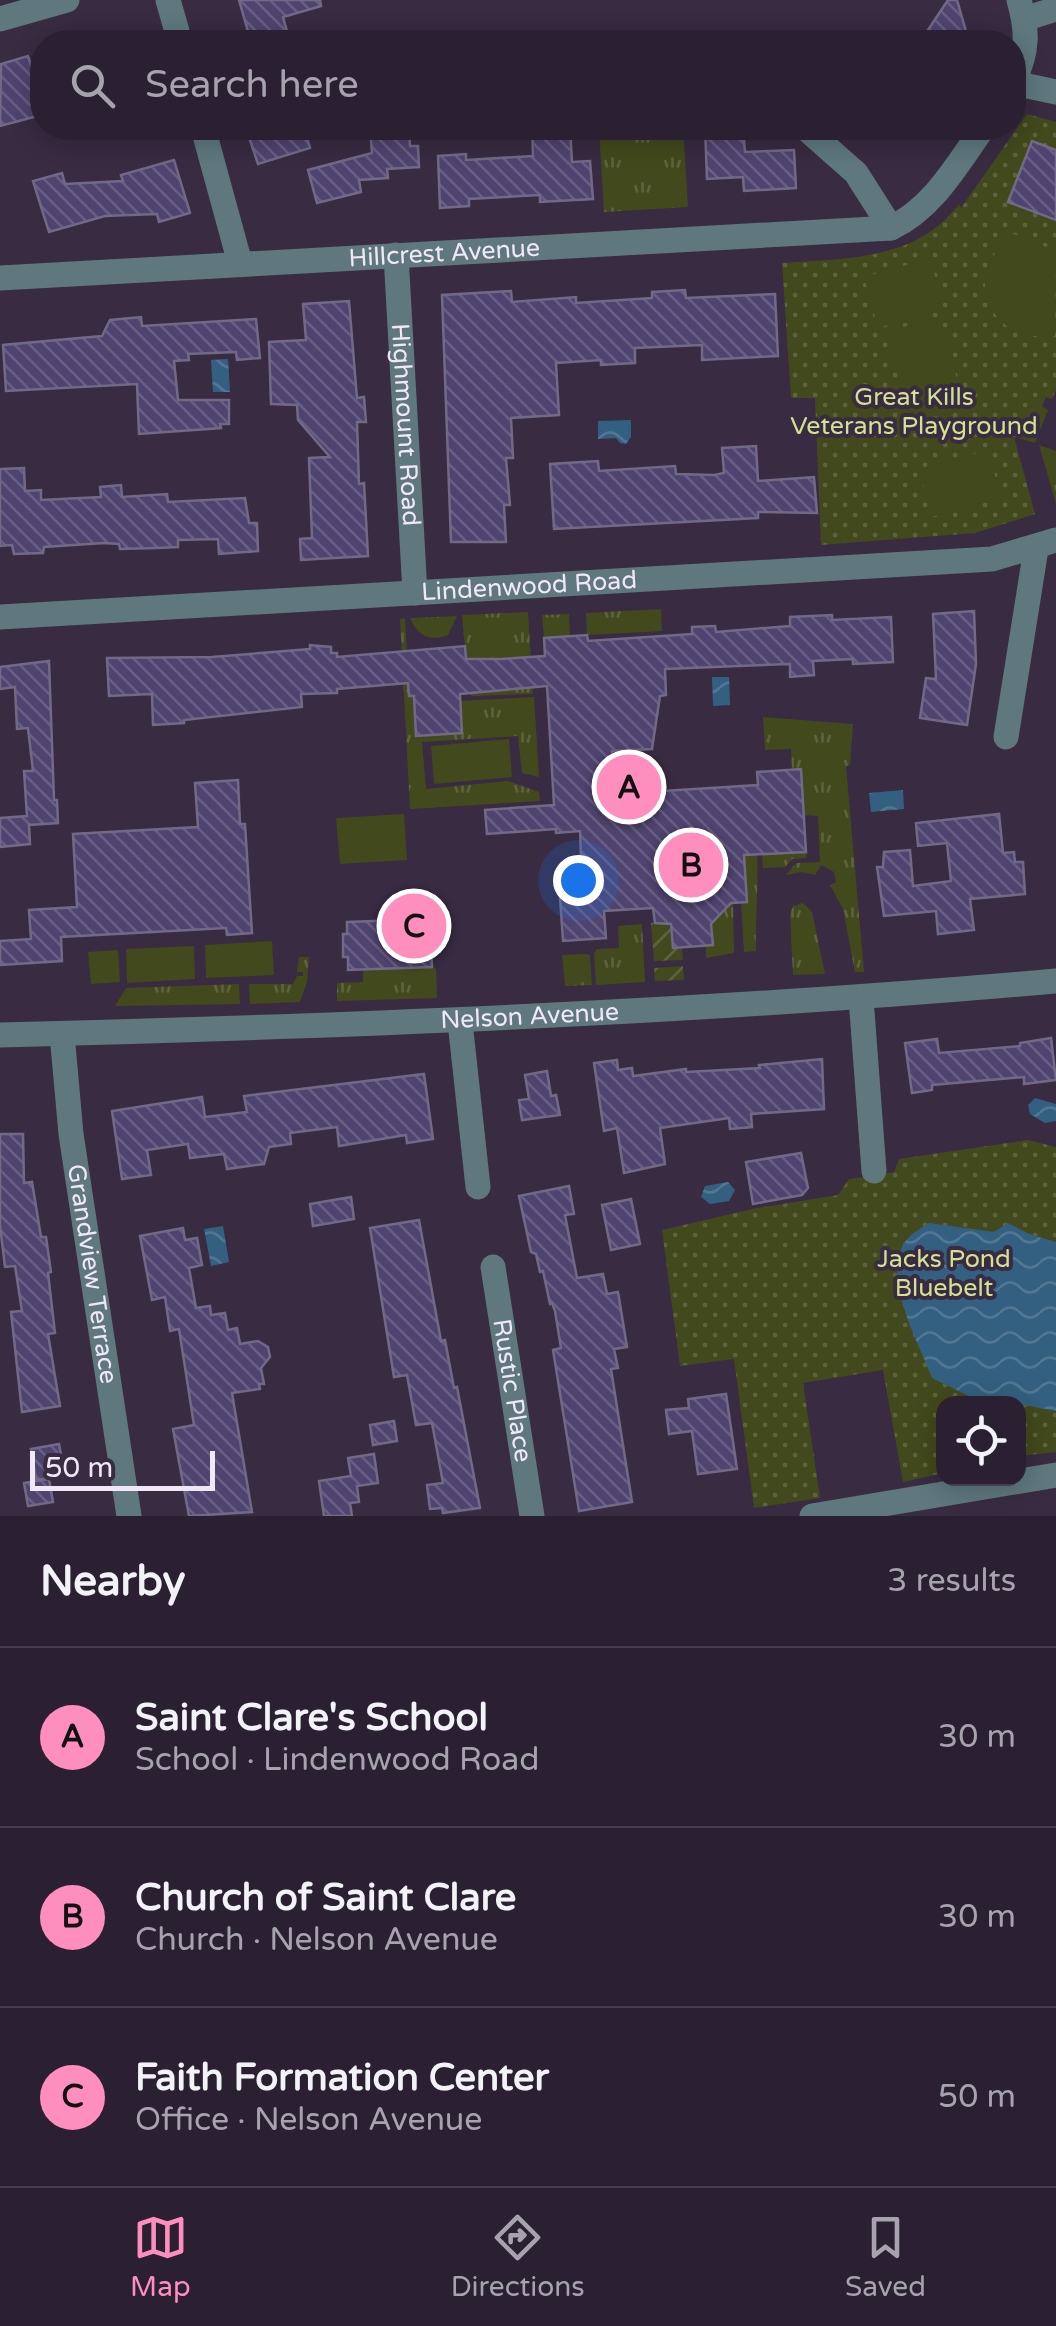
<!DOCTYPE html>
<meta charset="utf-8">
<style>
:root{--surface:#2b2032;--page:#33283a;--text:#f1f3f6;--muted:#a6a3ac;--line:#473e4d;--accent:#fe8ebd}
body{margin:0;font-family:"Varela Round",sans-serif;background:var(--page);color:var(--text)}
.controls{position:absolute;right:30px;bottom:30px;display:grid;overflow:hidden;border-radius:20px;box-shadow:0 5px 25px #0003}
.controls button{width:90px;height:90px;display:grid;place-items:center;padding:0;border:0;border-bottom:2px solid var(--line);background:var(--surface);color:var(--text);font:50px sans-serif}
.scale{position:absolute;left:30px;bottom:25px;width:185px;box-sizing:border-box;padding-left:10px;border:5px solid #f1e8f7;border-top:0;font-size:28px;line-height:35px;white-space:nowrap;color:#f1e8f7;-webkit-text-stroke:8px #392b42;paint-order:stroke}
.you{position:absolute;left:578px;top:880px;width:35px;height:35px;margin:-25px;border:8px solid #fff;border-radius:50%;background:#1a73e8;box-shadow:0 0 0 15px #1a73e833}
.badge{display:grid;place-items:center;width:65px;height:65px;border-radius:50%;background:var(--accent);color:#111;font-size:32px;font-weight:700}
.pin{position:absolute;translate:-50% -50%;border:5px solid #fff;box-shadow:0 2px 10px #0006}
.list{margin:0;padding:0;list-style:none}
h2{display:flex;justify-content:space-between;align-items:center;height:130px;margin:0;padding:0 40px;font-size:42px}
h2 small{font-size:32px;font-weight:400;color:var(--muted)}
.list li{display:grid;grid-template-columns:65px 1fr auto;gap:30px;align-items:center;box-sizing:border-box;height:180px;padding:0 40px;border-top:2px solid var(--line)}
.list b{display:block;font-size:38px;white-space:nowrap}
.list p{margin:0;font-size:32px;white-space:nowrap;color:var(--muted)}
.list em{font-size:32px;font-style:normal;color:var(--muted)}
.icon{flex:none;width:55px;height:55px;fill:none;stroke:currentColor;stroke-width:2;stroke-linecap:round;stroke-linejoin:round}
.map{position:relative;flex:none;width:1056px;height:1516px;overflow:hidden}
.search{position:absolute;background:var(--surface);box-shadow:0 5px 25px #0003;left:30px;right:30px;top:30px;height:110px;display:flex;align-items:center;gap:25px;box-sizing:border-box;padding:0 35px;border-radius:40px;color:var(--muted);font-size:38px}
.sheet{height:670px;background:var(--surface)}
nav{display:flex;justify-content:space-around;align-items:center;box-sizing:border-box;height:140px;border-top:2px solid var(--line);background:var(--surface);font-size:28px;color:var(--muted)}
nav a{display:grid;justify-items:center;gap:5px}
nav .on{color:var(--accent)}
.map>svg:first-child{display:block}
.grass{fill:url(#grass-tufts)}
.park{fill:url(#park-dots)}
.garden{fill:url(#garden-furrows)}
.pitch{fill:#42491c}
.water{fill:url(#water-waves)}
.building{fill:url(#building-back-hatch);stroke:#716a86;stroke-width:2.5}
.lines{fill:none;stroke-linecap:round;stroke-linejoin:round}
.minor{stroke:#5e787e;stroke-width:25}
.labels{text-anchor:middle;dominant-baseline:central;stroke-width:8;stroke-linejoin:round;paint-order:stroke}
.street-label{font-size:25px;fill:#f1e8f7;stroke:#392b42}
.park-label{font-size:25px;fill:#d2e192;stroke:#392b42}
</style>
<div class="map">
<svg width="1056" height="1516" viewBox="0 0 1056 1516">
<defs>
<pattern id="grass-tufts" width="24" height="20" patternUnits="userSpaceOnUse" patternTransform="scale(2.5)"><rect width="24" height="20" fill="#42491c"/><path d="M3 7l-1-3M5 7V3M7 7l1-3M15 17l-1-3M17 17v-4M19 17l1-3" fill="none" stroke="#5e633e"/></pattern>
<pattern id="park-dots" width="8" height="8" patternUnits="userSpaceOnUse" patternTransform="scale(2.5)"><rect width="8" height="8" fill="#42491c"/><path d="M2 2h.1M6 6h.1" fill="none" stroke="#5e633e" stroke-width="1.8" stroke-linecap="round"/></pattern>
<pattern id="garden-furrows" width="10" height="10" patternUnits="userSpaceOnUse" patternTransform="scale(2.5)"><rect width="10" height="10" fill="#42491c"/><path d="M-1 1l2-2M0 10L10 0M9 11l2-2" fill="none" stroke="#5e633e"/></pattern>
<pattern id="water-waves" width="16" height="10" patternUnits="userSpaceOnUse" patternTransform="scale(2.5)"><rect width="16" height="10" fill="#336080"/><path d="M0 5q4-4 8 0t8 0" fill="none" stroke="#517793"/></pattern>
<pattern id="building-back-hatch" width="6" height="6" patternUnits="userSpaceOnUse" patternTransform="scale(2.5)"><rect width="6" height="6" fill="#4f446f"/><path d="M-1 5l2 2M0 0l6 6M5-1l2 2" fill="none" stroke="#695f84"/></pattern>
</defs>
<rect width="100%" height="100%" fill="#392b42"/>
<!-- grass -->
<g class="grass">
<path d="M599,128H683L688,207L604,212Z"/>
<path d="M1039,445L1056,451V504Z"/>
<path d="M661,609L662,631L587,635L586,613Z"/>
<path d="M528,612L533,694L472,696L468,693L502,691L524,658L466,659L462,615Z"/>
<path d="M569,614L570,636L544,638L542,615Z"/>
<path d="M457,616L448,635C429,642 418,636 410,618Z"/>
<path d="M405,618L409,696H414L417,736L462,733L460,701L534,697L539,777L522,773L518,736L422,742L426,789L508,781L539,792L540,801L410,809L400,619Z"/>
<path d="M763,717L853,724L850,765L846,766L864,972H855L843,909L830,885L836,882L834,872L821,865L815,875L802,872L786,875L796,863L820,862L818,816L804,815L801,770H792L791,749L765,750Z"/>
<path d="M757,850C759,886 755,916 756,951L744,952L741,903L746,902L737,851Z"/>
<path d="M806,852L807,858L792,859L785,867L763,868L762,854Z"/>
<path d="M729,903H733L734,953L706,958V946L713,945L711,922Z"/>
<path d="M803,903L812,912L825,974L793,975L790,915L793,906Z"/>
<path d="M642,924L645,982L596,985L594,953L597,949L619,948L618,926Z"/>
<path d="M585,954L590,955L592,985L565,986L562,955Z"/>
<path d="M299,957H309L307,982L300,1002L250,1004L249,984H293L297,976H303V972H297Z"/>
<path d="M432,967L436,969L437,998L337,1001V983L363,982V970Z"/>
<path d="M239,984L240,1004L115,1006L126,988Z"/>
</g>
<!-- park -->
<g class="park">
<path d="M1027,114L1056,122V150L1032,141L1009,202L1056,220V390L1052,399L1046,397L1042,406L1048,410L1035,443L1014,437L1035,514L975,533L821,545L815,398H791L782,263C847,258 916,261 959,204L961,208Z"/>
<path d="M1028,1140L1056,1147V1452L1019,1456L1018,1404H944L943,1473L903,1482L883,1370L803,1383L820,1498L754,1508L734,1359L680,1366L662,1230L757,1208L838,1195L849,1179L894,1172L899,1159Z"/>
</g>
<!-- garden -->
<g class="garden">
<path d="M669,922L673,948L682,947L683,960L654,961L651,923Z"/>
<path d="M683,966L684,980L655,981L654,968Z"/>
</g>
<!-- pitch -->
<g class="pitch">
<path d="M1014,234L1056,251L1055,336C988,345 959,273 1014,234Z"/>
<path d="M930,258L944,309L878,328L864,277Z"/>
<path d="M940,317L965,408L911,423L885,332Z"/>
<path d="M988,450L1001,498L932,517L919,469Z"/>
<path d="M509,739L512,777L434,784L431,746Z"/>
<path d="M404,814L407,860L340,864L336,818Z"/>
<path d="M272,941L274,975L206,978L205,945Z"/>
<path d="M194,946L195,979L127,983L126,949Z"/>
<path d="M118,950L120,982L91,984L88,952Z"/>
</g>
<!-- water -->
<g class="water">
<path d="M228,359L230,392H213L211,360Z"/>
<path d="M631,420V437L626,444L620,443L616,438L598,439V421Z"/>
<path d="M712,677H729L730,705L713,706Z"/>
<path d="M903,790L904,809L871,812L869,793Z"/>
<path d="M1035,1098L1056,1104V1121L1045,1123L1030,1114L1028,1105Z"/>
<path d="M728,1182L735,1190L729,1201L710,1204L701,1197L705,1186Z"/>
<path d="M929,1223L994,1232L1008,1223L1029,1234L1056,1242V1411L1018,1404L979,1401L932,1378C919,1343 877,1270 909,1237C914,1232 923,1227 929,1223Z"/>
<path d="M223,1226L229,1262L211,1266L204,1229Z"/>
</g>
<!-- building -->
<g class="building">
<path d="M239,0H320L321,6L283,17L290,42H251Z"/>
<path d="M948,0H957L969,42H920Z"/>
<path d="M28,56L41,96L36,98L41,115L0,126L1,64Z"/>
<path d="M269,128H304L310,148L258,164L248,134Z"/>
<path d="M370,128H409L410,146H418L419,167L387,169L388,178L359,180L361,192L317,203L308,170L372,153Z"/>
<path d="M532,128H570L572,162L590,161L593,199L540,202V195L469,199V206L440,208L438,156L466,154V160L533,156Z"/>
<path d="M705,128H743L745,152L794,150L796,188L744,191L743,177L707,179Z"/>
<path d="M1032,141L1056,150V220L1008,202Z"/>
<path d="M174,160L190,213L159,222L157,214L105,216L49,232L33,181L62,173L65,184L123,181L121,175Z"/>
<path d="M685,290L686,298L775,294L778,356L702,360V345L635,348V363L601,365V360L556,363L559,415L511,418L513,458H506L510,505H504L506,542H451L442,295L511,291L512,302L576,297V303L652,298V292Z"/>
<path d="M349,301L357,398L364,397L366,422H357L359,484L364,483L368,556L301,560L300,539L312,538L309,458L330,457L298,420L297,405L271,404L269,342L306,340L303,304Z"/>
<path d="M141,317L142,326L256,319L260,358L237,360L236,352L188,354L189,360L174,361L178,400H229V424H220L221,428L139,434L137,384L6,391L3,345L102,336L110,320Z"/>
<path d="M756,446L758,481L814,477L817,513L758,512V518L554,529L550,464L598,461L599,471L675,466L676,474L714,475L724,473L722,448Z"/>
<path d="M24,468L25,491L41,490V500L101,497L100,487L121,485L122,497L167,494L168,502L245,498L249,523H257L258,551L219,554L218,539L178,540V547L156,548L120,549L119,544L104,543L44,547L43,553L14,554L12,545L0,546V469Z"/>
<path d="M974,611L976,664L967,725L920,718L926,678L936,679L933,614Z"/>
<path d="M832,615V620L891,617L893,662L853,664V659L813,661L814,675L790,677V664L665,669L666,695L660,696L652,749L612,751L615,794L758,785L757,772L801,769L806,852L744,855L747,902L731,903L711,924L713,945L673,948L671,924L655,923L653,908L604,911L606,938L563,941L559,883L582,882L580,831L556,833V829L487,834L485,810L554,805L547,686L460,694L462,733L416,736L414,696H409L408,683L337,689V693L301,694L302,707L184,720V723L153,725L152,694L109,696L107,658L212,657L310,649V645L331,647V653H337V657L465,646L466,659H501L545,656L544,638L587,635L588,641L692,634V627L715,626L716,632L790,626V617Z"/>
<path d="M49,661L54,800H57L58,823L29,825L30,844L0,847V818L27,816L24,771H33L28,728L17,729L15,687L0,689V667Z"/>
<path d="M238,780L240,824H245L252,933L227,935L226,928L61,937L62,961L0,965V941L31,939L29,910L77,907L73,834L198,827L195,783Z"/>
<path d="M999,814L1003,853L1014,852L1015,862H1023L1025,894L970,899L974,930L938,934L936,911L884,916L877,867H883L884,852L910,850L913,886L951,881L947,843L918,846L916,823Z"/>
<path d="M430,919L432,967L348,970V957H343V934H347V922Z"/>
<path d="M1051,1038L1056,1080L1024,1084V1077L932,1085V1090L912,1093L905,1043L937,1039L939,1053L1020,1046V1043Z"/>
<path d="M822,1059L824,1109L751,1114L752,1127L730,1129L729,1118L660,1128L665,1164L624,1173L617,1128L604,1131L594,1063L617,1060L618,1070L632,1068L633,1076L686,1069V1072L760,1068L759,1065Z"/>
<path d="M547,1071L551,1096L556,1095L560,1115L522,1120L519,1100L529,1099L525,1075Z"/>
<path d="M424,1074L433,1139L407,1143L406,1135L339,1146L337,1127L290,1133L291,1144L269,1147L264,1164L227,1169L224,1154L190,1158L188,1144L147,1150L151,1175L122,1179L112,1111L202,1097L205,1117L247,1112L244,1096Z"/>
<path d="M0,1134H23L24,1183L32,1182L41,1237H46L51,1272L48,1273L55,1333L48,1334L60,1406L22,1412L11,1312L22,1311L15,1266L5,1267L0,1226Z"/>
<path d="M801,1153L808,1188L802,1195L753,1204L746,1162Z"/>
<path d="M569,1186L574,1214L565,1215L577,1278L603,1274L607,1294L618,1292L627,1347L614,1349L618,1368L611,1369L632,1502L579,1511L553,1350L561,1348L555,1311L552,1303L550,1304L543,1271L540,1272L536,1254L531,1252L519,1196Z"/>
<path d="M351,1197L354,1219L313,1226L310,1204Z"/>
<path d="M631,1199L640,1244L611,1250L602,1205Z"/>
<path d="M419,1220L441,1341L445,1340L454,1388L457,1387L480,1508L443,1513L442,1508L430,1509L427,1485L443,1483L432,1423L416,1425L407,1375L394,1377L370,1228Z"/>
<path d="M183,1228L185,1240L197,1238L202,1265L189,1268L196,1308L210,1306L211,1315L225,1313L228,1330L237,1328L240,1344L258,1341L268,1347L270,1357L261,1368L264,1384H259L260,1389L232,1393L252,1512L189,1516L173,1429L194,1425L179,1329L170,1331L165,1297L152,1300L140,1236Z"/>
<path d="M726,1394L737,1469L698,1474L692,1431L669,1434L666,1410L689,1408L688,1399Z"/>
<path d="M394,1421L397,1441L373,1445L370,1425Z"/>
<path d="M59,1444L65,1476L36,1480L31,1449Z"/>
<path d="M374,1454L378,1483L357,1486L359,1502L350,1503L352,1516H324L319,1481L351,1476L348,1458Z"/>
<path d="M49,1479L53,1502L28,1506L24,1483Z"/>
</g>
<g class="lines">
<!-- minor -->
<g class="minor">
<path d="M168,0L180,42"/>
<path d="M0,19L67,0"/>
<path d="M1024,19L1056,9"/>
<path d="M1014,81C1028,50 1028,32 1019,0"/>
<path d="M1014,83L1056,92"/>
<path d="M203,128L240,263"/>
<path d="M805,128L856,173L891,228"/>
<path id="s1" d="M396,255L415,593"/>
<path id="s2" d="M0,278L891,228C933,208 957,165 983,128"/>
<path id="s3" d="M0,617L992,559L1056,540"/>
<path d="M1006,737L1036,549"/>
<path d="M861,998L874,1171"/>
<path d="M460,1022L478,1187"/>
<path id="s4" d="M62,1034L71,1134L129,1516"/>
<path id="s5" d="M0,1035C353,1026 705,1012 1056,981"/>
<path id="s6" d="M493,1267L532,1516"/>
<path d="M812,1516L1056,1475"/>
</g>
</g>
<g class="labels">
<!-- street labels -->
<g class="street-label">
<text stroke="none"><textPath href="#s2" startOffset="445">Hillcrest Avenue</textPath></text>
<text stroke="none"><textPath href="#s1" startOffset="170">Highmount Road</textPath></text>
<text stroke="none"><textPath href="#s3" startOffset="530">Lindenwood Road</textPath></text>
<text stroke="none"><textPath href="#s5" startOffset="530">Nelson Avenue</textPath></text>
<text stroke="none"><textPath href="#s4" startOffset="242">Grandview Terrace</textPath></text>
<text stroke="none"><textPath href="#s6" startOffset="125">Rustic Place</textPath></text>
</g>
<!-- park labels -->
<g class="park-label">
<text x="914" y="397">Great Kills<tspan x="914" dy="29">Veterans Playground</tspan></text>
<text x="944" y="1259">Jacks Pond<tspan x="944" dy="29">Bluebelt</tspan></text>
</g>
</g>
</svg>
<div class="controls">
<button><svg class="icon" aria-label="locate" viewBox="0 0 24 24"><circle cx="12" cy="12" r="6"/><path d="M12 2v4M12 18v4M2 12h4M18 12h4"/></svg></button>
</div>
<div class="scale">50 m</div>
<div class="you"></div>
<div class="pin badge" style="left:629px;top:787px">A</div>
<div class="pin badge" style="left:691px;top:865px">B</div>
<div class="pin badge" style="left:414px;top:926px">C</div>
<div class="search"><svg class="icon" aria-label="search" viewBox="0 0 24 24"><circle cx="10" cy="10" r="6"/><path d="M15 15l6 6"/></svg>Search here</div>
</div>
<section class="sheet">
<h2>Nearby<small>3 results</small></h2>
<ul class="list">
<li><span class="badge">A</span><div><b>Saint Clare's School</b><p>School · Lindenwood Road</p></div><em>30 m</em></li>
<li><span class="badge">B</span><div><b>Church of Saint Clare</b><p>Church · Nelson Avenue</p></div><em>30 m</em></li>
<li><span class="badge">C</span><div><b>Faith Formation Center</b><p>Office · Nelson Avenue</p></div><em>50 m</em></li>
</ul>
</section>
<nav>
<a class="on"><svg class="icon" aria-label="map" viewBox="0 0 24 24"><path d="M3 6l6-2 6 2 6-2v14l-6 2-6-2-6 2zM9 4v14M15 6v14"/></svg>Map</a>
<a><svg class="icon" aria-label="directions" viewBox="0 0 24 24"><path d="M12 3l9 9-9 9-9-9zM9 14v-3h6M13 9l2 2-2 2"/></svg>Directions</a>
<a><svg class="icon" aria-label="saved" viewBox="0 0 24 24"><path d="M7 4h10v16l-5-4-5 4z"/></svg>Saved</a>
</nav>
